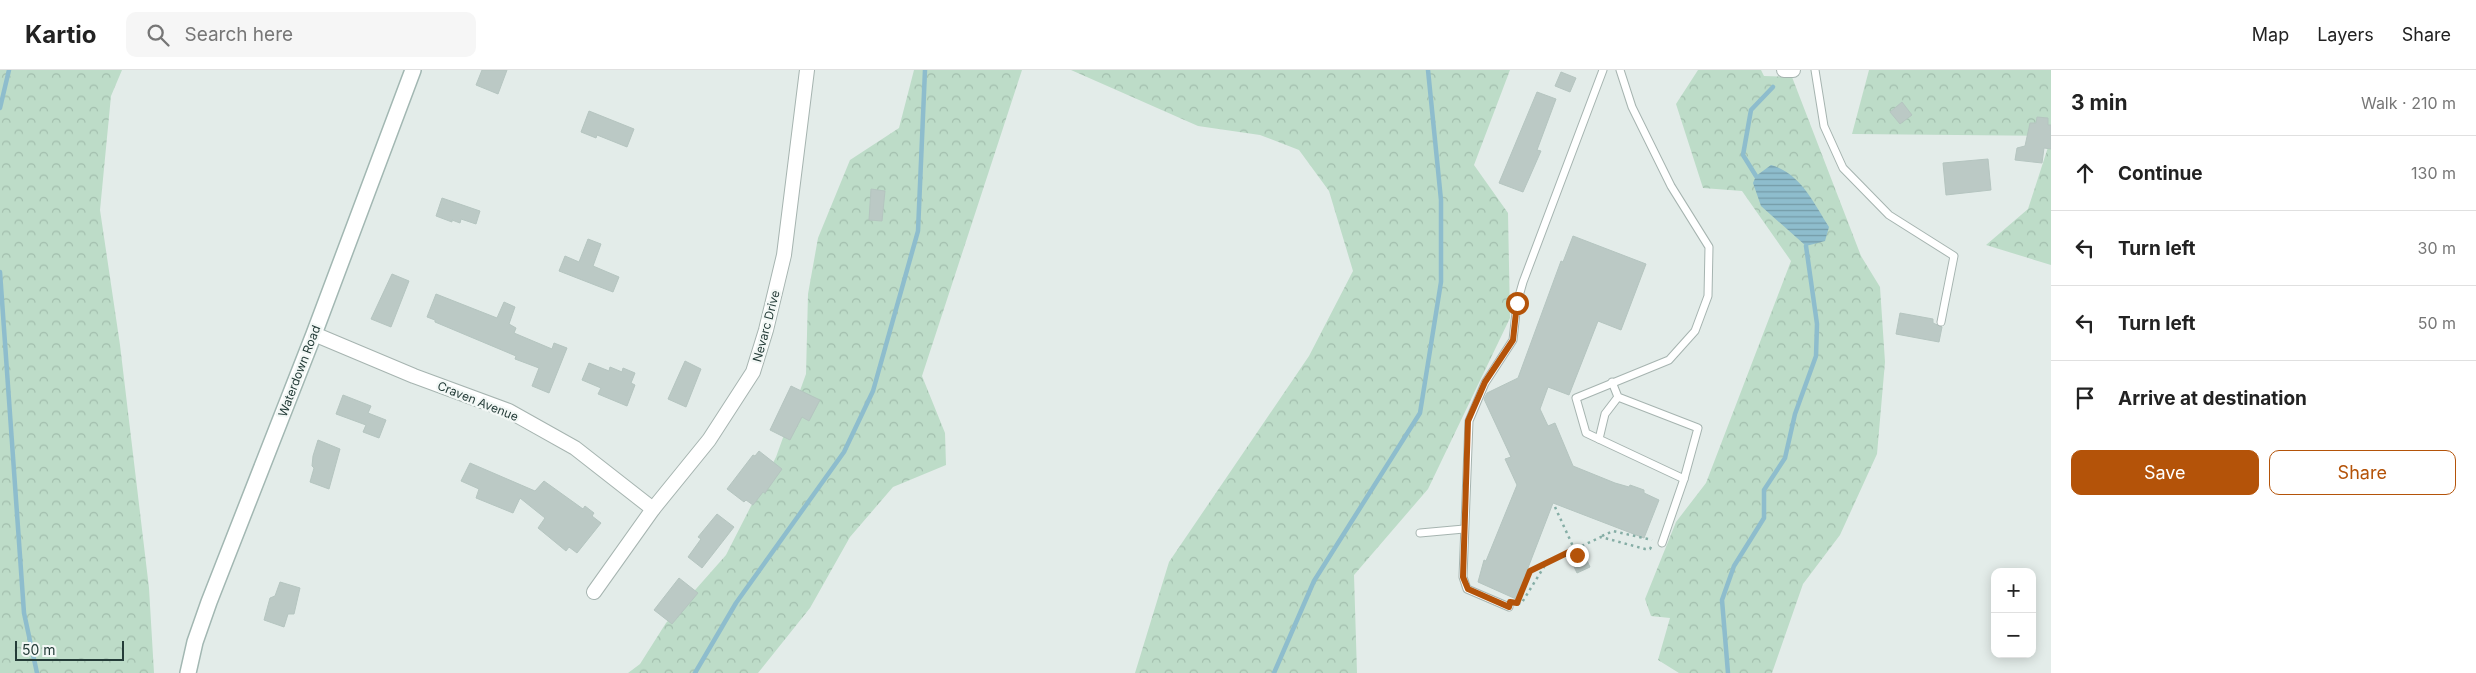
<!DOCTYPE html>
<meta charset="utf-8">
<style>
:root{--surface:#fff;--page:#f6f6f6;--text:#222;--muted:#767676;--line:#e0e0e0;--accent:#b45309}
body{margin:0;font-family:Inter,sans-serif;background:var(--page);color:var(--text)}
.controls{position:absolute;right:15px;bottom:15px;display:grid;overflow:hidden;border-radius:10px;box-shadow:0 2px 12px #0003}
.controls button{width:45px;height:45px;display:grid;place-items:center;padding:0;border:0;border-bottom:1px solid var(--line);background:var(--surface);color:var(--text);font:25px sans-serif}
.scale{position:absolute;left:15px;bottom:12px;width:109px;box-sizing:border-box;padding-left:5px;border:2px solid #243c38;border-top:0;font-size:14px;line-height:18px;white-space:nowrap;color:#243c38;-webkit-text-stroke:4px #f3f8f6;paint-order:stroke}
.stop{position:absolute;width:15px;height:15px;margin:-11px;border:4px solid #b45309;border-radius:50%;background:#fff}
.stop.end{background:#b45309;border-color:#fff;box-shadow:0 1px 5px #0008}
.list{margin:0;padding:0;list-style:none}
h2{display:flex;justify-content:space-between;align-items:center;height:65px;margin:0;padding:0 20px;font-size:21px}
h2 small{font-size:16px;font-weight:400;color:var(--muted)}
.list li{display:grid;grid-template-columns:32px 1fr auto;gap:15px;align-items:center;box-sizing:border-box;height:75px;padding:0 20px;border-top:1px solid var(--line)}
.list b{display:block;font-size:19px;white-space:nowrap}
.list em{font-size:16px;font-style:normal;color:var(--muted)}
.actions{display:flex;gap:10px;padding:15px 20px}
.actions a{flex:1;padding:11px 0;border:1px solid var(--accent);border-radius:10px;text-align:center;font-size:18px;color:var(--accent)}
.actions .main{background:var(--accent);color:#fff}
.icon{flex:none;width:28px;height:28px;fill:none;stroke:currentColor;stroke-width:2;stroke-linecap:round;stroke-linejoin:round}
.map{position:relative;flex:none;width:2051px;height:603px;overflow:hidden}
header{display:flex;align-items:center;gap:30px;box-sizing:border-box;height:70px;padding:0 25px;background:var(--surface);border-bottom:1px solid var(--line)}
header strong{font-size:24px}
nav{display:flex;gap:28px;margin-inline-start:auto;font-size:18px}
.search{width:350px;height:45px;background:var(--page);display:flex;align-items:center;gap:12px;box-sizing:border-box;padding:0 18px;border-radius:10px;color:var(--muted);font-size:19px}
main{display:flex}
aside{flex:1;background:var(--surface)}
.map>svg:first-child{display:block}
.forest{fill:url(#forest-crowns)}
.water{fill:url(#water-rules)}
.lines{fill:none;stroke-linecap:round;stroke-linejoin:round}
.stream{stroke:#8ebdcd;stroke-width:4.5}
.building{fill:#bbc9c5;stroke:#b5c5c0}
.lane-casing{stroke:#a6b4b0;stroke-width:9}
.street-casing{stroke:#a6b4b0;stroke-width:16}
.secondary-casing{stroke:#a2b7b2;stroke-width:18}
.path{stroke:#85ada5;stroke-width:2.5;stroke-dasharray:2.5 4;stroke-linecap:butt}
.lane{stroke:#fff;stroke-width:7}
.street{stroke:#fff;stroke-width:14}
.secondary{stroke:#fff;stroke-width:15}
.route{stroke:#b45309;stroke-width:6}
.labels{text-anchor:middle;dominant-baseline:central;stroke-width:4.5;stroke-linejoin:round;paint-order:stroke}
.street-label{font-size:12px;fill:#243c38;stroke:#f3f8f6}
</style>
<header>
<strong>Kartio</strong>
<div class="search"><svg class="icon" aria-label="search" viewBox="0 0 24 24"><circle cx="10" cy="10" r="6"/><path d="M15 15l6 6"/></svg>Search here</div>
<nav><a>Map</a><a>Layers</a><a>Share</a></nav>
</header>
<main>
<div class="map">
<svg width="2051" height="603" viewBox="0 0 2051 603">
<defs>
<pattern id="forest-crowns" width="20" height="18" patternUnits="userSpaceOnUse" patternTransform="scale(1.25)"><rect width="20" height="18" fill="#bddcc8"/><path d="M2 6a3 3 0 1 1 6 0M12 15a3 3 0 1 1 6 0" fill="none" stroke="#a2bead"/></pattern>
<pattern id="water-rules" width="6" height="5" patternUnits="userSpaceOnUse" patternTransform="scale(1.25)"><rect width="6" height="5" fill="#8ebdcd"/><path d="M0 2.5h6" fill="none" stroke="#749ba7"/></pattern>
</defs>
<rect width="100%" height="100%" fill="#e3ece9"/>
<!-- forest -->
<g class="forest">
<path d="M0,0H122L111,26L100,140L120,275L149,518L154,603H0Z"/>
<path d="M914,0H1022L922,306L945,363L946,395L893,417L850,467L810,538L758,603H628L640,594L666,553L726,485L776,387L806,304L808,224L818,168L850,90L899,58Z"/>
<path d="M1071,0H1510L1474,95L1508,143L1510,248L1428,419L1354,505L1357,603H1135L1169,492L1309,286L1353,201L1329,121L1299,80L1260,65L1198,56Z"/>
<path d="M1698,0H1761L1764,6L1792,7L1861,186L1880,217L1885,292L1877,384L1840,465L1803,514L1772,603H1679L1658,590L1670,548L1651,546L1645,529L1676,452L1706,413L1791,191L1742,121L1703,118L1676,34Z"/>
<path d="M1869,0H2051V66L1852,64Z"/>
<path d="M2051,68V195L1986,175L2028,139Z"/>
</g>
<!-- water -->
<path class="water" d="M1771,95C1801,104 1813,132 1829,157L1825,171L1806,176L1761,136L1753,113L1756,106Z"/>
<g class="lines">
<!-- stream -->
<g class="stream">
<path d="M0,38L9,0"/>
<path d="M1756,106L1743,85L1751,40L1773,17"/>
<path d="M0,202L24,543L37,603"/>
<path d="M695,603L736,533L844,382L873,321L918,161L925,0"/>
<path d="M1274,603L1314,511L1420,343L1441,212V130L1428,0"/>
<path d="M1728,603L1722,530L1734,496L1764,448V420L1785,388L1795,344L1816,286L1817,254L1806,176"/>
</g>
</g>
<!-- building -->
<g class="building">
<path d="M482,0H507L498,24L476,15Z"/>
<path d="M1561,2L1576,8L1570,22L1555,16Z"/>
<path d="M1537,22L1556,29L1537,80L1541,81L1523,122L1499,113Z"/>
<path d="M1902,32L1912,45L1900,54L1890,42Z"/>
<path d="M589,41L634,59L627,77L597,65L596,68L581,62Z"/>
<path d="M2037,47L2048,48V55H2051V79L2044,78L2042,93L2015,90L2017,78L2025,76L2030,53H2036Z"/>
<path d="M1988,89L1991,120L1946,125L1943,93Z"/>
<path d="M871,119L885,121L882,151L869,150Z"/>
<path d="M442,128L480,141L476,154L461,149L460,153L452,150V152L436,146Z"/>
<path d="M1573,166L1646,194L1621,260L1598,251L1569,325L1548,317L1540,339L1548,356L1555,353L1573,396L1615,413L1629,417L1630,415L1644,420V423L1659,430L1644,468L1553,433L1516,529L1478,512L1484,490L1486,491L1517,415L1505,389L1511,387L1484,329L1487,323L1518,308L1561,191L1563,192Z"/>
<path d="M588,169L601,174L593,196L619,207L613,222L559,201L565,186L579,192Z"/>
<path d="M392,204L409,211L391,257L371,249Z"/>
<path d="M436,224L497,248L504,232L515,237L509,254L516,258L514,263L552,279L554,273L567,278L549,323L532,316L539,298L515,289L516,286L435,252V250L427,247Z"/>
<path d="M1900,243L1933,249V253L1942,257L1939,272L1896,264Z"/>
<path d="M685,291L701,299L686,337L668,329Z"/>
<path d="M589,293L609,301L610,297L622,302L623,298L635,303L631,313L635,315L627,336L598,324L601,318L582,310Z"/>
<path d="M791,316L820,330L809,351L802,347L790,370L770,360Z"/>
<path d="M343,325L371,336L368,343L386,350L379,368L363,362L366,355L336,344Z"/>
<path d="M318,370L340,379L329,419L310,412L314,398L312,396L313,386Z"/>
<path d="M759,381L782,399L765,423L763,422L753,435L746,430L744,432L727,419L753,385L755,386Z"/>
<path d="M470,393L535,421L544,411L583,439L585,436L594,443L592,446L601,453L577,483L569,477L566,481L538,458L545,448L520,428L513,443L476,428L479,419L461,411Z"/>
<path d="M717,444L734,457L702,498L688,487L701,469L698,467Z"/>
<path d="M1583,482L1590,497L1577,503L1570,488Z"/>
<path d="M679,508L698,523L672,554L654,540Z"/>
<path d="M280,512L300,518L294,544H288L284,557L264,550L270,528L275,526Z"/>
</g>
<g class="lines">
<!-- lane casing -->
<g class="lane-casing">
<g id="lane">
<path d="M1620,0L1632,37L1671,116L1709,177L1708,226L1695,261L1669,290L1576,328L1586,363L1684,409"/>
<path d="M1815,0L1824,56L1843,98L1889,145L1954,186L1941,252"/>
<path d="M1612,312L1618,327L1698,358L1684,409L1662,473"/>
<path d="M1599,369L1605,344L1618,327"/>
<path d="M1420,463L1464,459"/>
<path d="M1509,537L1467,519L1463,507L1469,351L1485,313L1513,270L1517,233L1523,212L1603,0"/>
</g>
</g>
<!-- street casing -->
<g class="street-casing">
<g id="street">
<path d="M1784,0H1793"/>
<path d="M314,264L414,306L509,341L575,378L653,439"/>
<path d="M594,522L653,439L709,370L753,302L766,260L784,185L807,0"/>
</g>
</g>
<!-- secondary casing -->
<g class="secondary-casing">
<path id="secondary" d="M188,603L195,572L209,532L314,264L413,0"/>
</g>
<!-- path -->
<g class="path">
<path d="M1555,437L1577,485"/>
<path d="M1602,466L1613,461L1652,470"/>
<path d="M1518,531L1530,501L1545,493"/>
<path d="M1518,533L1521,534L1547,492L1601,467L1645,479H1650L1652,475"/>
</g>
<!-- lane -->
<use href="#lane" class="lane"/>
<!-- street -->
<use href="#street" class="street"/>
<!-- secondary -->
<use href="#secondary" class="secondary"/>
</g>
<g class="lines">
<!-- route -->
<path class="route" d="M1517,233L1513,270L1485,312L1468,351L1463,507L1468,519L1509,537L1510,532L1517,533L1530,501L1575,479L1577,485"/>
</g>
<g class="labels">
<!-- street labels -->
<g class="street-label">
<text transform="translate(766 256) rotate(-75)">Nevarc Drive</text>
<text transform="translate(299 301) rotate(-69)">Waterdown Road</text>
<text transform="translate(478 331) rotate(22)">Craven Avenue</text>
</g>
</g>
</svg>
<div class="controls">
<button>+</button>
<button>−</button>
</div>
<div class="scale">50 m</div>
<div class="stop" style="left:1517px;top:233px"></div>
<div class="stop end" style="left:1577px;top:485px"></div>
</div>
<aside>
<h2>3 min<small>Walk · 210 m</small></h2>
<ul class="list">
<li><svg class="icon" aria-label="ahead" viewBox="0 0 24 24"><path d="M12 20V5M6 11l6-6 6 6"/></svg><div><b>Continue</b></div><em>130 m</em></li>
<li><svg class="icon" aria-label="left" viewBox="0 0 24 24"><path d="M17 20v-9H6M10 6l-5 5 5 5"/></svg><div><b>Turn left</b></div><em>30 m</em></li>
<li><svg class="icon" aria-label="left" viewBox="0 0 24 24"><path d="M17 20v-9H6M10 6l-5 5 5 5"/></svg><div><b>Turn left</b></div><em>50 m</em></li>
<li><svg class="icon" aria-label="arrive" viewBox="0 0 24 24"><path d="M6 21V4h12l-3 4 3 4H6"/></svg><div><b>Arrive at destination</b></div></li>
</ul>
<div class="actions"><a class="main">Save</a><a>Share</a></div>
</aside>
</main>
